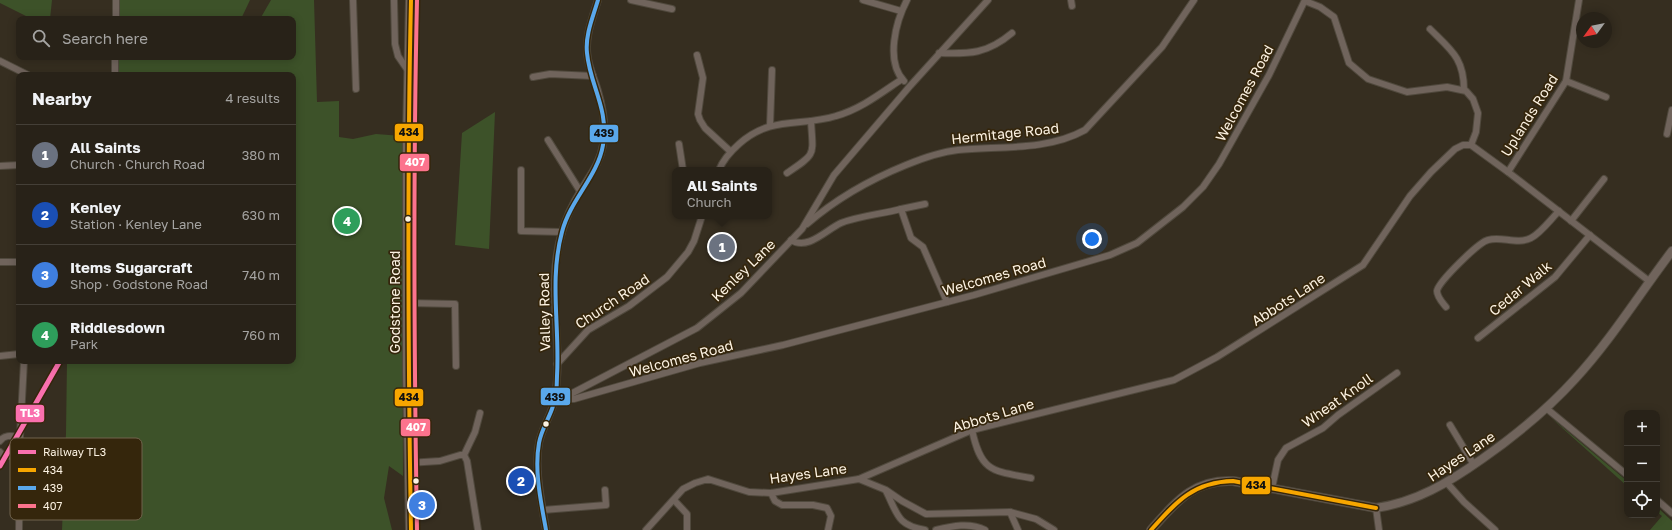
<!DOCTYPE html>
<meta charset="utf-8">
<style>
:root{--surface:#282218;--page:#342f25;--text:#f1f3f6;--muted:#a5a4a2;--line:#443f37;--accent:#db2777}
body{margin:0;font-family:"Golos Text",sans-serif;background:var(--page);color:var(--text)}
.controls{position:absolute;right:12px;bottom:12px;display:grid;overflow:hidden;border-radius:8px;box-shadow:0 2px 10px #0003}
.controls button{width:36px;height:36px;display:grid;place-items:center;padding:0;border:0;border-bottom:1px solid var(--line);background:var(--surface);color:var(--text);font:20px sans-serif}
.compass{position:absolute;left:1576px;top:12px;width:36px;height:36px;border-radius:50%;background:var(--surface);box-shadow:0 2px 10px #0003;rotate:237deg}
.you{position:absolute;left:1092px;top:239px;width:14px;height:14px;margin:-10px;border:3px solid #fff;border-radius:50%;background:#1a73e8;box-shadow:0 0 0 6px #1a73e833}
.badge{display:grid;place-items:center;width:26px;height:26px;border-radius:50%;background:var(--accent);color:#fff;font-size:13px;font-weight:700}
.pin{position:absolute;translate:-50% -50%;border:2px solid #fff;box-shadow:0 1px 4px #0006}
.popup{position:absolute;left:672px;top:167px;width:100px;height:52px;box-sizing:border-box;display:grid;place-content:center;border-radius:8px;background:var(--surface);filter:drop-shadow(0 1px 3px #0005);font-size:13px;white-space:nowrap;color:var(--muted)}
.popup b{font-size:15px;color:var(--text)}
.popup::after{content:'';position:absolute;left:50%;top:100%;margin-left:-8px;border:8px solid transparent;border-top-color:var(--surface)}
.list{margin:0;padding:0;list-style:none}
h2{display:flex;justify-content:space-between;align-items:center;height:52px;margin:0;padding:0 16px;font-size:17px}
h2 small{font-size:13px;font-weight:400;color:var(--muted)}
.list li{display:grid;grid-template-columns:26px 1fr auto;gap:12px;align-items:center;box-sizing:border-box;height:60px;padding:0 16px;border-top:1px solid var(--line)}
.list b{display:block;font-size:15px;white-space:nowrap}
.list p{margin:0;font-size:13px;white-space:nowrap;color:var(--muted)}
.list em{font-size:13px;font-style:normal;color:var(--muted)}
.icon{flex:none;width:22px;height:22px;fill:none;stroke:currentColor;stroke-width:2;stroke-linecap:round;stroke-linejoin:round}
.map{position:relative;flex:none;width:1672px;height:530px;overflow:hidden}
.search{position:absolute;background:var(--surface);box-shadow:0 2px 10px #0003;left:16px;top:16px;width:280px;height:44px;display:flex;align-items:center;gap:10px;box-sizing:border-box;padding:0 14px;border-radius:8px;color:var(--muted);font-size:15px}
.panel{position:absolute;background:var(--surface);box-shadow:0 2px 10px #0003;left:16px;top:72px;width:280px;height:292px;border-radius:8px}
.map>svg:first-child{display:block}
.green{fill:#3d5229}
.lines{fill:none;stroke-linecap:round;stroke-linejoin:round}
.minor-casing{stroke:#50493d;stroke-width:8}
.tertiary-casing{stroke:#50493d;stroke-width:10}
.trunk-casing{stroke:#50493d;stroke-width:12}
.minor{stroke:#70645c;stroke-width:6}
.tertiary{stroke:#70645c;stroke-width:8}
.trunk{stroke:#74665c;stroke-width:10}
.bus-1-casing{stroke:#35260c;stroke-width:7}
.bus-2-casing{stroke:#35260c;stroke-width:7}
.bus-3-casing{stroke:#35260c;stroke-width:7}
.bus-1{stroke:#f7a600;stroke-width:4}
.bus-2{stroke:#5aa8eb;stroke-width:4}
.bus-3{stroke:#fc738d;stroke-width:4}
.rail-1-casing{stroke:#35260c;stroke-width:8}
.rail-1{stroke:#fa70ae;stroke-width:5}
.bus-dot{fill:#fcf2e2;stroke:#35260c;stroke-width:1.5}
.labels{text-anchor:middle;dominant-baseline:central;stroke-width:3.5;stroke-linejoin:round;paint-order:stroke}
.street-label{font-size:14px;fill:#fcf2e2;stroke:#35260c}
.key{fill:#35260c;stroke:#71634c;stroke-width:1}
.key-label{font-size:11px;fill:#fcf2e2}
.line-badge{stroke:#35260c;stroke-width:1.5}
.badge-label{font-size:11px;text-anchor:middle;font-weight:bold;fill:#fff}
.pale-badge-label{font-size:11px;text-anchor:middle;font-weight:bold;fill:#111}
</style>
<div class="map">
<svg width="1672" height="530" viewBox="0 0 1672 530">
<rect width="100%" height="100%" fill="#362e20"/>
<!-- green -->
<g class="green">
<path d="M0,0H52L50,19H32L0,3Z"/>
<path d="M120,0H250L241,19H119Z"/>
<path d="M271,0H314L317,102L339,101V137L353,139L376,134L402,136L403,476L389,466L384,498L392,530H62L66,433L67,361H293V75H118L119,57H293V19H260Z"/>
<path d="M495,112L489,249L455,245L462,133Z"/>
<path d="M1550,417L1627,481V486Z"/>
<path d="M1657,507L1672,521V530H1650L1662,516L1657,512Z"/>
</g>
<g class="lines">
<!-- minor casing -->
<g class="minor-casing">
<g id="minor">
<path d="M353,0L356,89"/>
<path d="M394,0L395,44L398,56L409,72"/>
<path d="M631,0L672,9"/>
<path d="M863,0L901,11"/>
<path d="M1071,0L1072,6"/>
<path d="M1305,1L1320,7L1334,17L1349,63L1368,79L1407,92L1447,87L1466,91L1473,99L1478,113L1476,132L1471,145"/>
<path d="M116,19V0"/>
<path d="M1430,29C1451,50 1464,58 1464,90"/>
<path d="M939,53C970,54 987,54 1012,33"/>
<path d="M697,55L703,78L698,114L700,120L705,128L730,151"/>
<path d="M0,61L28,75"/>
<path d="M115,75V57"/>
<path d="M533,77L550,74L593,76"/>
<path d="M904,81C885,61 896,21 907,0"/>
<path d="M1566,81L1606,97"/>
<path d="M770,126L772,70"/>
<path d="M1667,134L1672,110"/>
<path d="M548,140L580,191"/>
<path d="M679,144L683,170"/>
<path d="M0,166L19,165"/>
<path d="M521,170V231L562,232"/>
<path d="M719,170C723,160 731,151 739,144C771,115 801,127 836,116C861,109 881,93 902,79"/>
<path d="M1508,172L1566,81L1579,0"/>
<path d="M787,173C817,153 813,156 811,121"/>
<path d="M901,209L925,204"/>
<path d="M1571,221L1604,179"/>
<path d="M807,224C837,198 869,180 906,165C923,158 939,152 958,150C1000,146 1047,151 1085,130L1162,47L1194,0"/>
<path d="M791,240C808,251 827,229 841,223C859,216 882,214 901,209L911,238L923,247L947,302"/>
<path d="M0,262H19"/>
<path d="M408,303L455,304L456,366"/>
<path d="M1446,307C1442,302 1437,297 1437,291C1438,282 1479,242 1488,240C1502,236 1517,245 1531,238C1541,233 1551,219 1559,211"/>
<path d="M1478,338L1555,277L1590,235"/>
<path d="M0,356L19,354"/>
<path d="M557,364L588,330L629,306L667,277L688,252L694,241L702,216"/>
<path d="M565,397L569,399H574L700,363L783,345L974,295L1110,255L1137,243L1183,207L1203,187L1219,164L1269,75L1305,0"/>
<path d="M555,398H563L697,328L741,293L802,229L834,175L910,86L988,0"/>
<path d="M1546,408L1627,475"/>
<path d="M1450,425L1474,465"/>
<path d="M972,430C981,472 992,471 1031,478"/>
<path d="M0,441C5,434 12,436 20,437"/>
<path d="M0,452L4,456H20"/>
<path d="M464,455L475,432L480,413"/>
<path d="M408,463L440,461L460,455H464L467,461L478,530"/>
<path d="M859,479L972,430L1174,380L1217,357L1363,265L1410,196L1431,172L1455,149L1463,145H1471L1508,172L1649,281"/>
<path d="M1447,483L1464,502L1495,530"/>
<path d="M1272,488L1278,460L1286,448L1323,428L1338,415L1397,373"/>
<path d="M886,491C898,515 897,525 925,530"/>
<path d="M771,493L775,501L782,505H813L827,508L831,516L828,530"/>
<path d="M674,500L687,514V530"/>
<path d="M1657,500L1672,513"/>
<path d="M1376,508L1379,530"/>
<path d="M543,510L606,505L605,490"/>
<path d="M1010,512L1018,530"/>
<path d="M19,530L20,437L24,361"/>
<path d="M546,530C542,504 534,469 539,443C542,427 553,413 555,397C564,343 545,287 562,232C566,217 573,203 581,190C590,175 600,163 603,145C606,127 603,108 598,91C595,80 590,70 588,59C584,39 592,19 598,0"/>
<path d="M646,530L683,489L695,483L708,479L749,492L771,493L859,479L886,490L902,501L926,514L1010,512L1036,519L1054,530"/>
<path d="M936,530C952,526 970,522 985,530"/>
</g>
</g>
<!-- tertiary casing -->
<g class="tertiary-casing">
<path id="tertiary" d="M1151,530C1176,502 1193,479 1233,481L1376,508C1416,502 1448,483 1482,459C1516,435 1547,410 1575,379C1611,340 1640,293 1672,251"/>
</g>
<!-- trunk casing -->
<g class="trunk-casing">
<path id="trunk" d="M411,530L408,373V136L411,0"/>
</g>
<!-- minor -->
<use href="#minor" class="minor"/>
<!-- tertiary -->
<use href="#tertiary" class="tertiary"/>
<!-- trunk -->
<use href="#trunk" class="trunk"/>
<!-- bus-1 casing -->
<g class="bus-1-casing">
<g id="bus-1">
<path d="M411,0C407,177 408,353 411,530"/>
<path d="M1151,530C1176,502 1193,482 1233,481L1376,508"/>
</g>
</g>
<!-- bus-2 casing -->
<g class="bus-2-casing">
<path id="bus-2" d="M546,530C541,502 534,471 539,443C541,431 548,420 552,409C556,399 557,387 557,376C560,327 549,280 562,232C570,200 598,176 603,145C609,108 590,86 587,53C585,35 593,17 598,0"/>
</g>
<!-- bus-3 casing -->
<g class="bus-3-casing">
<path id="bus-3" d="M417,0C413,177 414,353 417,530"/>
</g>
<!-- bus-1 -->
<use href="#bus-1" class="bus-1"/>
<!-- bus-2 -->
<use href="#bus-2" class="bus-2"/>
<!-- bus-3 -->
<use href="#bus-3" class="bus-3"/>
<!-- rail-1 casing -->
<g class="rail-1-casing">
<path id="rail-1" d="M0,466L60,361"/>
</g>
<!-- rail-1 -->
<use href="#rail-1" class="rail-1"/>
</g>
<!-- markers -->
<g class="bus-dot">
<circle cx="408" cy="219" r="3.5"/>
<circle cx="546" cy="424" r="3.5"/>
<circle cx="416" cy="481" r="3.5"/>
</g>
<g class="labels">
<!-- street labels -->
<g class="street-label">
<text transform="translate(1244 93) rotate(-62)">Welcomes Road</text>
<text transform="translate(1529 115) rotate(-58)">Uplands Road</text>
<text transform="translate(1005 133) rotate(-6)">Hermitage Road</text>
<text transform="translate(743 270) rotate(-44)">Kenley Lane</text>
<text transform="translate(994 276) rotate(-16)">Welcomes Road</text>
<text transform="translate(1520 288) rotate(-40)">Cedar Walk</text>
<text transform="translate(1288 299) rotate(-33)">Abbots Lane</text>
<text transform="translate(612 301) rotate(-34)">Church Road</text>
<text transform="translate(394 302) rotate(-90)">Godstone Road</text>
<text transform="translate(544 312) rotate(-91)">Valley Road</text>
<text transform="translate(681 358) rotate(-15)">Welcomes Road</text>
<text transform="translate(1337 400) rotate(-35)">Wheat Knoll</text>
<text transform="translate(993 415) rotate(-17)">Abbots Lane</text>
<text transform="translate(1461 456) rotate(-34)">Hayes Lane</text>
<text transform="translate(808 473) rotate(-8)">Hayes Lane</text>
</g>
</g>
<!-- legend -->
<rect x="10" y="438" width="132" height="82" rx="6" class="key"/>
<rect x="18" y="450" width="18" height="4" fill="#fa70ae"/>
<rect x="18" y="468" width="18" height="4" fill="#f7a600"/>
<rect x="18" y="486" width="18" height="4" fill="#5aa8eb"/>
<rect x="18" y="504" width="18" height="4" fill="#fc738d"/>
<g class="key-label">
<text x="43" y="456">Railway TL3</text>
<text x="43" y="474">434</text>
<text x="43" y="492">439</text>
<text x="43" y="510">407</text>
</g>
<g class="line-badge">
<rect x="394" y="123" width="30" height="19" rx="4" fill="#f7a600"/>
<rect x="589" y="124" width="30" height="19" rx="4" fill="#5aa8eb"/>
<rect x="399" y="153" width="31" height="19" rx="4" fill="#fc738d"/>
<rect x="540" y="387" width="31" height="19" rx="4" fill="#5aa8eb"/>
<rect x="394" y="388" width="30" height="19" rx="4" fill="#f7a600"/>
<rect x="15" y="404" width="30" height="19" rx="4" fill="#fa70ae"/>
<rect x="400" y="418" width="31" height="19" rx="4" fill="#fc738d"/>
<rect x="1241" y="476" width="30" height="19" rx="4" fill="#f7a600"/>
</g>
<g class="badge-label">
<text x="415" y="166">407</text>
<text x="30" y="417">TL3</text>
<text x="416" y="431">407</text>
</g>
<g class="pale-badge-label">
<text x="409" y="136">434</text>
<text x="604" y="137">439</text>
<text x="555" y="401">439</text>
<text x="409" y="401">434</text>
<text x="1256" y="489">434</text>
</g>
</svg>
<div class="controls">
<button>+</button>
<button>−</button>
<button><svg class="icon" aria-label="locate" viewBox="0 0 24 24"><circle cx="12" cy="12" r="6"/><path d="M12 2v4M12 18v4M2 12h4M18 12h4"/></svg></button>
</div>
<svg class="compass" viewBox="-18 -18 36 36"><path d="M0-13l5 13h-10z" fill="#e53935"/><path d="M0 13l5-13h-10z" fill="#a5a4a2"/></svg>
<div class="you"></div>
<div class="pin badge" style="left:722px;top:247px;background:#6b7280">1</div>
<div class="popup"><b>All Saints</b>Church</div>
<div class="pin badge" style="left:521px;top:481px;background:#1a4fb4">2</div>
<div class="pin badge" style="left:422px;top:505px;background:#3f7fe0">3</div>
<div class="pin badge" style="left:347px;top:221px;background:#2e9e5b">4</div>
<div class="search"><svg class="icon" aria-label="search" viewBox="0 0 24 24"><circle cx="10" cy="10" r="6"/><path d="M15 15l6 6"/></svg>Search here</div>
<section class="panel">
<h2>Nearby<small>4 results</small></h2>
<ul class="list">
<li><span class="badge" style="background:#6b7280">1</span><div><b>All Saints</b><p>Church · Church Road</p></div><em>380 m</em></li>
<li><span class="badge" style="background:#1a4fb4">2</span><div><b>Kenley</b><p>Station · Kenley Lane</p></div><em>630 m</em></li>
<li><span class="badge" style="background:#3f7fe0">3</span><div><b>Items Sugarcraft</b><p>Shop · Godstone Road</p></div><em>740 m</em></li>
<li><span class="badge" style="background:#2e9e5b">4</span><div><b>Riddlesdown</b><p>Park</p></div><em>760 m</em></li>
</ul>
</section>
</div>
